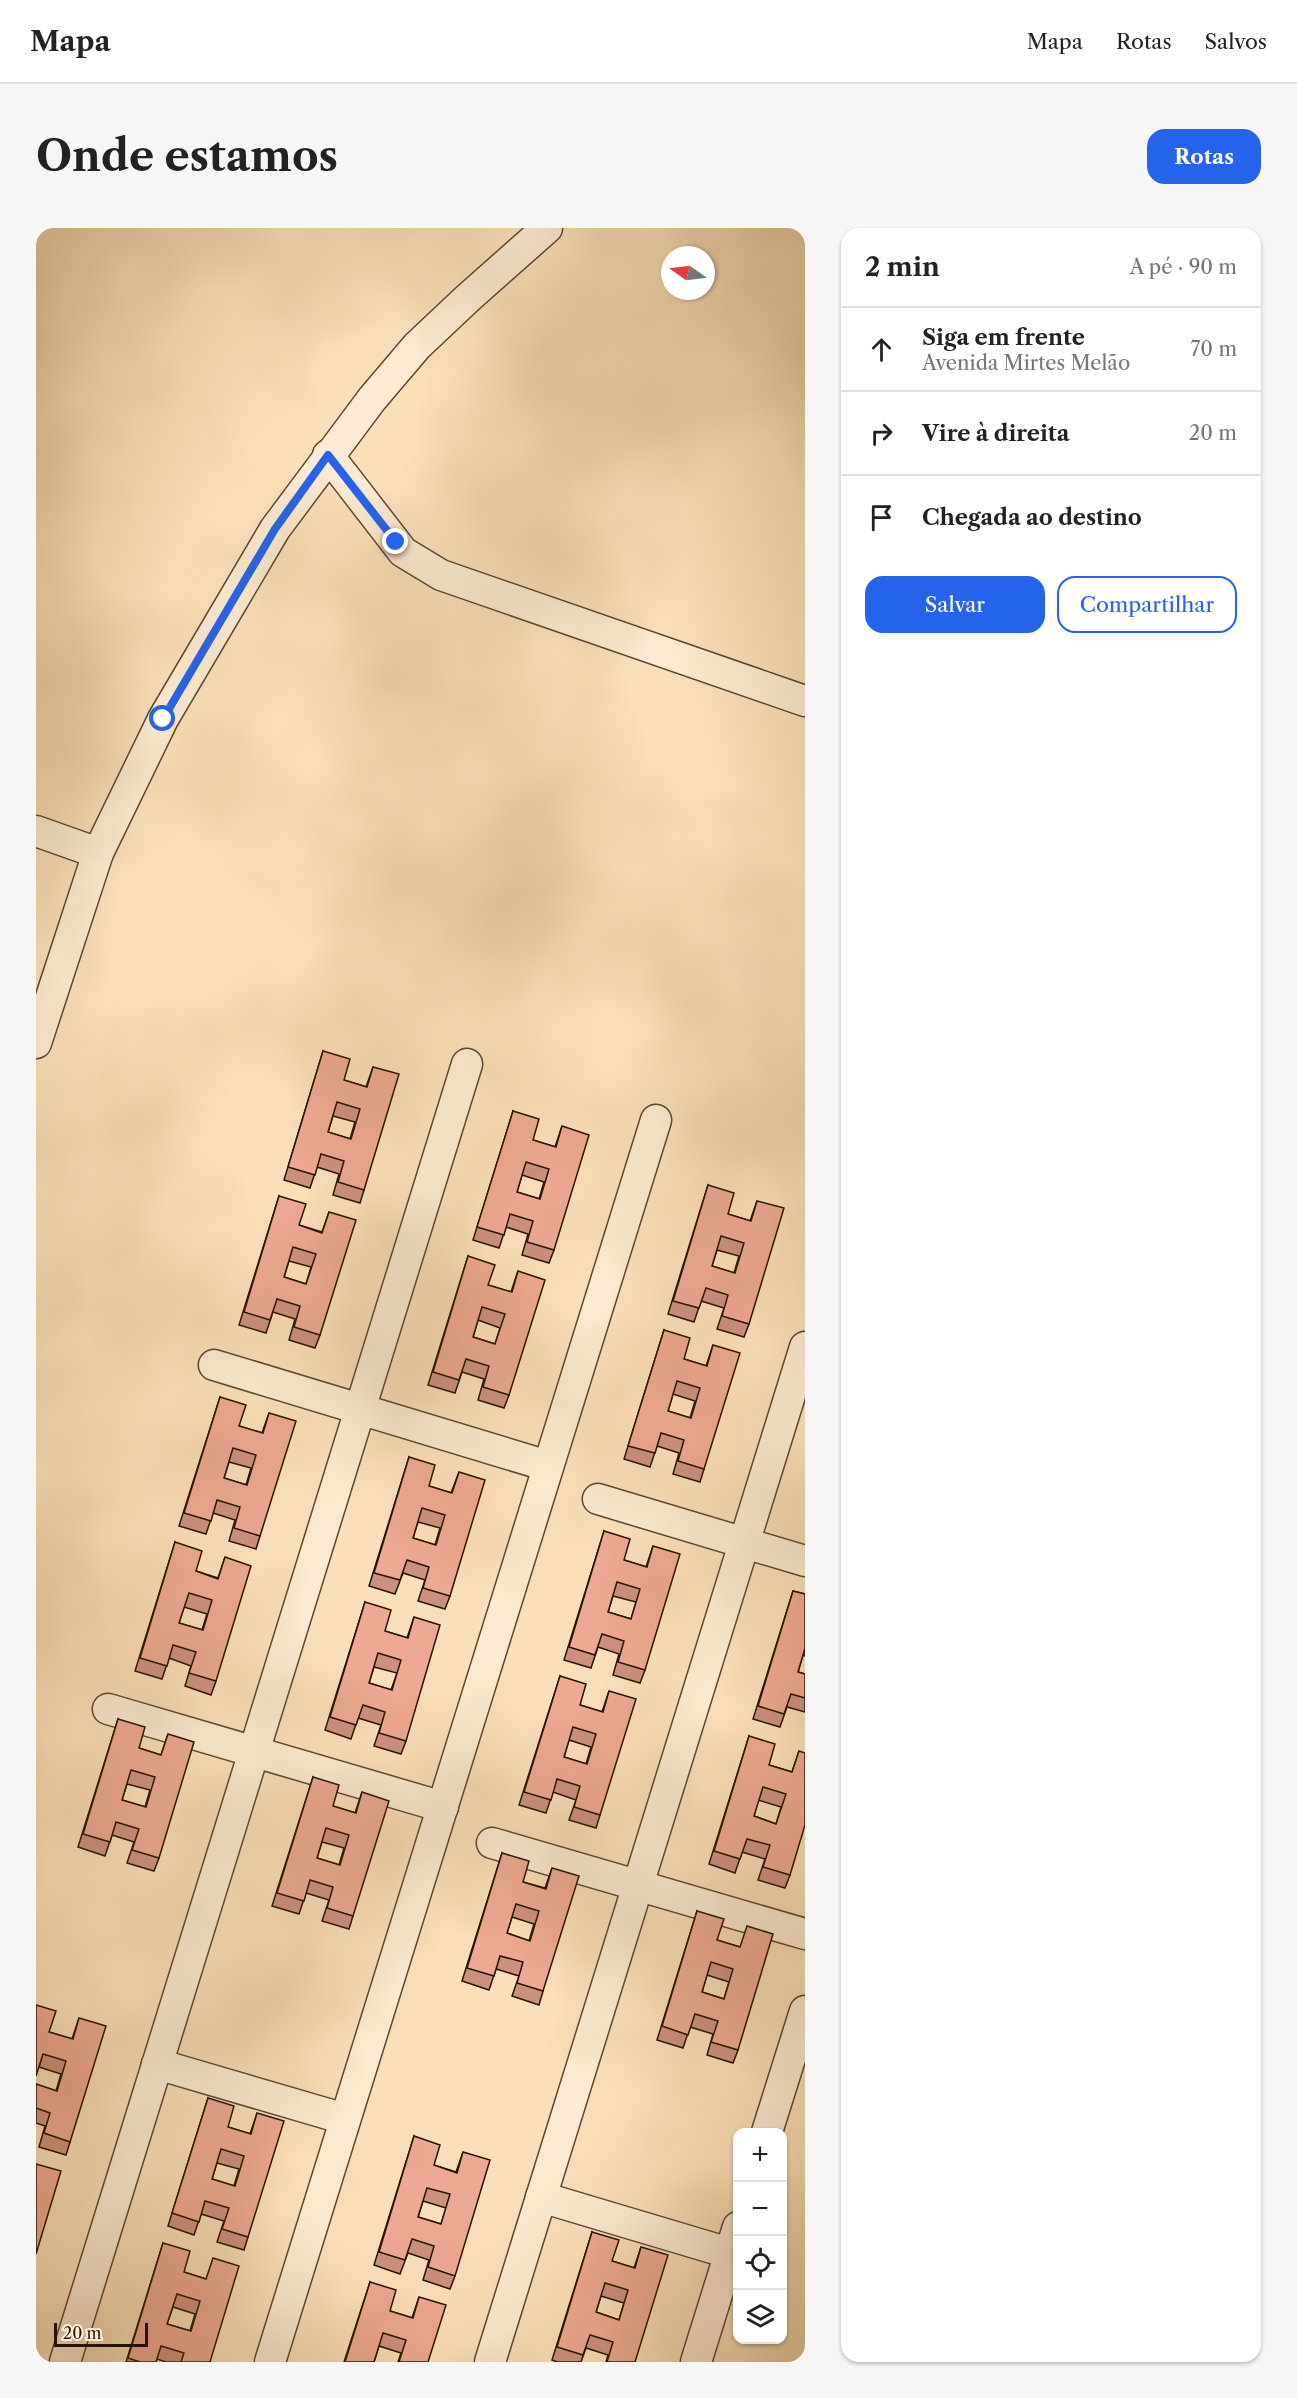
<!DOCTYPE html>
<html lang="pt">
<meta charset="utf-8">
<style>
:root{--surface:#fff;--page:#f6f6f6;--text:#222;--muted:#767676;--line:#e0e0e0;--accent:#2563eb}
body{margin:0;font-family:"Libre Caslon Text",serif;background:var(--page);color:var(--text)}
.controls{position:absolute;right:18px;bottom:18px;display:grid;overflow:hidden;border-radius:12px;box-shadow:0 2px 4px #0004}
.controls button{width:54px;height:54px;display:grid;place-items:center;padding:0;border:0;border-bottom:2px solid var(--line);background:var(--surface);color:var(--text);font:30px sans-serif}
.compass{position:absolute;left:625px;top:18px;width:54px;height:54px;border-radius:50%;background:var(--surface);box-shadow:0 2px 4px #0004;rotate:284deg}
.scale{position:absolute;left:18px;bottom:15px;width:94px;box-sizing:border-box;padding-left:6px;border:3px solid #281404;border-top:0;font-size:16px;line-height:21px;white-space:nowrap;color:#281404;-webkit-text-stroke:4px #fcebd2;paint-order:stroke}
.stop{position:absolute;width:18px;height:18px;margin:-14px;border:4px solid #2563eb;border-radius:50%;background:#fff}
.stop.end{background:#2563eb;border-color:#fff;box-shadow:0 2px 6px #0008}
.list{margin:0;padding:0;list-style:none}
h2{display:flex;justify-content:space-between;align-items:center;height:78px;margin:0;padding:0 24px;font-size:26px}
h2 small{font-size:20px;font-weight:400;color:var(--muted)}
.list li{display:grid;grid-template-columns:39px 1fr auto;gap:18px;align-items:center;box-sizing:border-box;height:84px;padding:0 24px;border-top:2px solid var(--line)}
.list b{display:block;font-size:22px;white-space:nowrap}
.list p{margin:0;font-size:20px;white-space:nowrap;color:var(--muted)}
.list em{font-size:20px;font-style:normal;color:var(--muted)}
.actions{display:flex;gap:12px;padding:18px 24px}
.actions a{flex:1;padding:14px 0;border:2px solid var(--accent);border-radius:18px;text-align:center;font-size:21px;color:var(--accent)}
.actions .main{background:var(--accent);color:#fff}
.icon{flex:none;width:33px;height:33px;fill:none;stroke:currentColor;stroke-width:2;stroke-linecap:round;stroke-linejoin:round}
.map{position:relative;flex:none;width:769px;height:2134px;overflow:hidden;border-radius:18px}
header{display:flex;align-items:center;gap:36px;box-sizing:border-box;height:84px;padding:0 30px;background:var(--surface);border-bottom:2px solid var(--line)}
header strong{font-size:28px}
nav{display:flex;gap:33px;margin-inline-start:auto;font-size:21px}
.intro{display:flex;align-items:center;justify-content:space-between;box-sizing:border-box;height:144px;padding:0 36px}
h1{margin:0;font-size:42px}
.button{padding:15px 27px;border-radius:18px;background:var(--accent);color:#fff;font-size:21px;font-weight:700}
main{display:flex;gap:36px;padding:0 36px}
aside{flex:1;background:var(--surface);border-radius:18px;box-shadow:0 2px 4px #0004}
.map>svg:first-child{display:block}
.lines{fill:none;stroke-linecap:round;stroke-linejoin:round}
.street-casing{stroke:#5c4731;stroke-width:33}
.street{stroke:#fcebd2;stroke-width:30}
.wall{fill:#cc917d;stroke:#281404;stroke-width:1.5;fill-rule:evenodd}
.building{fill:#eda991;stroke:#281404;stroke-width:1.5;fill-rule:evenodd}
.route{stroke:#2563eb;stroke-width:8}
</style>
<header>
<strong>Mapa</strong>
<nav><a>Mapa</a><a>Rotas</a><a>Salvos</a></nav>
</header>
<div class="intro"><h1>Onde estamos</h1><a class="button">Rotas</a></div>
<main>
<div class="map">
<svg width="769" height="2134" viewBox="0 0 769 2134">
<rect width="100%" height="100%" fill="#fae0b9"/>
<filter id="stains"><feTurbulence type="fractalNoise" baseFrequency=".00333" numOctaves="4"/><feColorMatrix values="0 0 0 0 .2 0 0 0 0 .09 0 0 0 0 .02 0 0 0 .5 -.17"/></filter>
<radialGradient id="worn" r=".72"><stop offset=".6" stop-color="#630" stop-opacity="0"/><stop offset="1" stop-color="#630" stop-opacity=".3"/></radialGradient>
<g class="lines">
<!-- street casing -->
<g class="street-casing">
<g id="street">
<path d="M292,227L367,324L405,347L769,473"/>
<path d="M0,603L62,625"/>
<path d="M0,815L62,625L127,491L239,301L336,171L381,118L432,70L511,0"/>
<path d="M178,1137L512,1238"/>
<path d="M562,1271L769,1333"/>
<path d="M72,1481L407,1579"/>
<path d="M456,1615L769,1706"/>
<path d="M121,1836L309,1891"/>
<path d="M731,1904L769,1783"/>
<path d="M505,1969L693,2025"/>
<path d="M29,2134L431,836"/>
<path d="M234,2134L620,892"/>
<path d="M454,2134L769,1119"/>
<path d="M660,2134L702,1999"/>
</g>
</g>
<!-- street -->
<use href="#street" class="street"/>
</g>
<!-- wall -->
<g class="wall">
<path d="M287,823L308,852L330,859L337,839L328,962L324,975L297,967L303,946L281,939L274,960L248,952ZM297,888L319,894L314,911L292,904Z"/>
<path d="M477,883L497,912L519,919L526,898L518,1022L513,1035L486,1027L492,1006L470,999L463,1020L437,1012ZM486,947L508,954L503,971L481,964Z"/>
<path d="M672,957L692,986L714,993L721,973L713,1096L708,1109L681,1101L688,1080L665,1073L658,1094L632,1086ZM681,1022L703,1028L698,1045L676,1038Z"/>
<path d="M243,968L263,997L286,1004L293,984L284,1107L279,1120L253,1112L259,1091L237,1084L230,1105L203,1097ZM253,1033L275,1039L270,1056L248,1049Z"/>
<path d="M432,1028L452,1057L475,1064L482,1043L473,1167L468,1180L442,1172L448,1151L426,1144L419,1165L392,1157ZM442,1092L464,1100L459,1116L437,1109Z"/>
<path d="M628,1102L648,1131L670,1138L677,1117L668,1241L664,1254L637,1246L643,1225L621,1218L614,1239L588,1231ZM637,1166L659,1173L654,1190L632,1183Z"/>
<path d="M184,1169L203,1198L226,1205L233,1185L224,1308L220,1321L193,1313L199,1292L177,1285L170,1306L143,1298ZM193,1234L215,1240L210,1257L188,1250Z"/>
<path d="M373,1229L393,1258L415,1265L423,1244L414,1368L409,1381L382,1373L389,1352L367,1345L359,1366L333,1358ZM382,1294L404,1300L399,1317L377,1310Z"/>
<path d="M568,1303L588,1332L610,1339L617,1318L609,1442L604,1455L577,1447L583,1426L562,1419L555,1440L528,1432ZM577,1368L600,1374L595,1391L572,1384Z"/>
<path d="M139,1314L160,1343L182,1350L189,1329L180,1453L175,1467L149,1458L155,1438L133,1430L126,1451L99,1443ZM148,1379L171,1386L166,1402L143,1395Z"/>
<path d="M757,1363L769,1366V1428L767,1427L762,1444L769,1446V1484L751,1479L744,1499L717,1491Z"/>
<path d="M329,1374L349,1403L371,1410L378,1389L370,1513L365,1526L338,1518L345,1497L322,1490L315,1511L289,1502ZM338,1439L361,1445L355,1462L333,1455Z"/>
<path d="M524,1448L544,1477L566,1484L573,1463L564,1587L560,1600L533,1592L540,1572L517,1564L510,1585L483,1577ZM533,1512L555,1519L550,1536L528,1529Z"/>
<path d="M82,1491L103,1520L125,1527L132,1506L123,1630L118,1643L91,1635L98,1614L76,1607L69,1628L42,1619ZM91,1556L114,1562L109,1579L86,1572Z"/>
<path d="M713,1508L733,1537L756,1544L763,1523L754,1647L749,1660L722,1652L729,1631L706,1624L699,1645L673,1636ZM722,1572L745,1579L740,1596L718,1588Z"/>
<path d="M277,1549L297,1578L319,1585L326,1564L317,1688L313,1701L286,1693L293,1672L270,1665L263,1686L236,1678ZM286,1614L308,1620L303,1637L281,1630Z"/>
<path d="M466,1625L487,1654L509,1660L516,1640L507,1763L503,1777L476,1768L483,1748L460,1741L453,1762L426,1753ZM476,1689L498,1696L493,1713L471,1705Z"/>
<path d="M661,1683L681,1712L704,1719L702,1822L697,1835L671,1827L677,1806L654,1799L647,1820L621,1812ZM671,1747L693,1754L688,1771L666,1764Z"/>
<path d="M43,1790L34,1914L30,1927L3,1919L9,1898L0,1895V1856L20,1863L25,1846L3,1839L13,1804L36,1811Z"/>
<path d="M172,1870L192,1899L214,1906L221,1885L212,2009L208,2022L181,2014L188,1993L165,1986L158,2007L132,1998ZM181,1935L203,1941L198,1958L176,1951Z"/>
<path d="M378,1908L398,1937L420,1944L427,1924L419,2048L414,2061L387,2052L393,2032L372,2025L364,2046L338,2037ZM387,1973L410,1980L405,1996L382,1989Z"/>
<path d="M556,2004L576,2033L598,2040L605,2019L599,2134H570L572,2127L550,2120L545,2134H521L516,2132ZM565,2068L588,2075L583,2092L560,2084Z"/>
<path d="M127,2015L148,2044L170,2051L174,2134H130L121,2131L120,2134H90ZM137,2079L159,2086L154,2103L131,2096Z"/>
<path d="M334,2054L354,2083L376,2090L383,2069L392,2134H362L365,2125L343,2118L338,2134H308Z"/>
</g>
<!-- building -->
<g class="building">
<path d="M287,823L314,831L308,852L331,859L337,839L363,846L328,962L302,954L308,933L285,926L279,947L252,939ZM301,874L324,881L315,911L292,904Z"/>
<path d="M477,883L503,891L497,912L520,919L526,898L553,907L518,1022L491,1014L497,993L474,986L468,1007L441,999ZM490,934L513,941L504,971L481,964Z"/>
<path d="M672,957L698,965L692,986L715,993L721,973L748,980L713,1096L686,1088L692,1067L670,1060L663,1080L637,1073ZM685,1008L708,1015L699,1045L676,1038Z"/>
<path d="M243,968L270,976L263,997L286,1005L293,984L320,992L284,1107L258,1099L264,1078L241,1071L234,1092L208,1084ZM257,1019L280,1026L270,1056L248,1049Z"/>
<path d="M432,1028L459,1037L452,1057L476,1064L482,1043L509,1052L473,1167L447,1159L453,1138L430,1131L423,1152L397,1144ZM446,1079L469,1086L459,1116L437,1109Z"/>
<path d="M628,1102L654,1110L648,1131L671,1138L677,1117L704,1125L668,1241L642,1233L648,1212L625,1205L619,1225L592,1218ZM641,1153L664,1160L655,1190L632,1183Z"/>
<path d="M184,1169L210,1177L203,1198L227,1205L233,1185L260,1193L224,1308L198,1300L204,1279L181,1272L175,1293L148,1285ZM197,1220L220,1227L211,1257L188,1250Z"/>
<path d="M373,1229L399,1237L393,1258L416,1265L423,1244L449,1252L414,1368L387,1360L393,1339L371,1332L364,1352L338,1345ZM386,1280L409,1287L400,1317L377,1310Z"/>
<path d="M568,1303L594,1311L588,1332L611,1339L617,1318L644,1326L609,1442L582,1434L588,1413L566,1406L559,1427L533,1419ZM581,1354L604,1361L595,1391L572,1384Z"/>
<path d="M139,1314L166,1323L160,1343L182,1351L189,1329L215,1338L180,1453L153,1445L160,1424L137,1417L131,1438L104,1430ZM153,1365L176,1372L167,1402L143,1395Z"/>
<path d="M757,1363L769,1366V1420L762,1444L769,1446V1470L755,1466L748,1486L722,1478Z"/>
<path d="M329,1374L355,1382L349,1403L372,1410L378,1389L404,1397L370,1513L343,1505L349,1484L327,1477L320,1497L294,1489ZM342,1425L365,1432L356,1462L333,1455Z"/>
<path d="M524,1448L550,1456L544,1477L567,1484L573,1463L600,1471L564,1587L538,1579L544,1558L521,1551L515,1572L488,1564ZM537,1499L560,1506L551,1536L528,1529Z"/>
<path d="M82,1491L109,1499L103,1520L125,1527L132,1506L158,1514L123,1630L96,1622L103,1601L80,1594L74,1614L47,1606ZM95,1542L119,1549L110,1579L86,1572Z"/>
<path d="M713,1508L739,1516L733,1537L756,1544L763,1523L769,1525V1597L754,1647L727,1639L734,1617L711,1611L704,1631L678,1623ZM727,1559L750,1566L740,1596L718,1588Z"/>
<path d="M277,1549L303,1557L297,1578L320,1585L326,1564L353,1573L317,1688L291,1680L297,1659L274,1652L268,1673L241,1665ZM290,1600L313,1607L304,1637L281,1630Z"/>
<path d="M466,1625L493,1633L487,1654L510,1661L516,1640L543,1648L507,1763L481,1755L487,1734L464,1728L458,1748L431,1740ZM480,1676L503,1683L494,1713L471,1705Z"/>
<path d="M661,1683L688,1691L681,1712L704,1719L711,1698L737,1706L702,1822L675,1814L682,1793L659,1786L652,1807L626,1798ZM675,1734L697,1741L688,1771L666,1764Z"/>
<path d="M0,1777L20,1783L13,1804L37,1811L43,1790L70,1798L34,1914L8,1905L14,1885L0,1880V1856L21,1863L30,1833L7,1826L0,1848Z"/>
<path d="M172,1870L198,1878L192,1899L215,1906L221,1885L248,1893L212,2009L186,2001L193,1980L169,1973L163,1994L136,1985ZM185,1921L208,1928L199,1958L176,1951Z"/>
<path d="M378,1908L404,1917L398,1937L421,1945L427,1924L454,1932L419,2048L392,2039L398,2018L376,2011L369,2032L343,2024ZM391,1960L414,1966L405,1996L382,1989Z"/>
<path d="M0,1936L25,1943L0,2026Z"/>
<path d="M556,2004L583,2012L576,2033L599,2040L605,2019L632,2027L599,2134H571L577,2114L554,2107L547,2127L521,2119ZM569,2055L592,2062L583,2092L560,2084Z"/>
<path d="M127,2015L154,2023L148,2044L170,2051L177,2030L203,2038L174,2134H145L148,2125L125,2118L120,2134H104L92,2130ZM141,2066L164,2073L155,2103L131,2096Z"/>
<path d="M334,2054L360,2062L354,2083L377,2090L383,2069L410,2077L392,2134H363L370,2112L347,2105L338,2134H309Z"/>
</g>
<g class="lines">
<!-- route -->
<path class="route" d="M127,491L239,301L292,227L360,314"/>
</g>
<rect width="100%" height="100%" filter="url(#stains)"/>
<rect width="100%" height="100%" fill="url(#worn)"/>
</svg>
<div class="controls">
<button>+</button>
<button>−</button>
<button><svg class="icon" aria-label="locate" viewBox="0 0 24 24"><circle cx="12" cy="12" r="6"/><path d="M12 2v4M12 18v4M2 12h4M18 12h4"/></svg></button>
<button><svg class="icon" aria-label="layers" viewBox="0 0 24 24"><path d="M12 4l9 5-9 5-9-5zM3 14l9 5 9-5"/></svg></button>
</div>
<svg class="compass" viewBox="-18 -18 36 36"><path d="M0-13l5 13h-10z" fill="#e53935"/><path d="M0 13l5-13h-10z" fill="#767676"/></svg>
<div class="scale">20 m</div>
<div class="stop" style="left:127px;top:491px"></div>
<div class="stop end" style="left:360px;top:314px"></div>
</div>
<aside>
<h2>2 min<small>A pé · 90 m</small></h2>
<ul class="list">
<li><svg class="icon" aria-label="ahead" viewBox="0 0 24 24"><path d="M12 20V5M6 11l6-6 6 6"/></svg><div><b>Siga em frente</b><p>Avenida Mirtes Melão</p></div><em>70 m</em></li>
<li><svg class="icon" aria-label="right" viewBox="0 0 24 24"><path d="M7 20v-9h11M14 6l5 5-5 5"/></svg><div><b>Vire à direita</b></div><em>20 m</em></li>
<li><svg class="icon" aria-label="arrive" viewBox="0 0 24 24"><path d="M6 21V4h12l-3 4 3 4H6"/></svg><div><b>Chegada ao destino</b></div></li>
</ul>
<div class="actions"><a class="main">Salvar</a><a>Compartilhar</a></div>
</aside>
</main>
